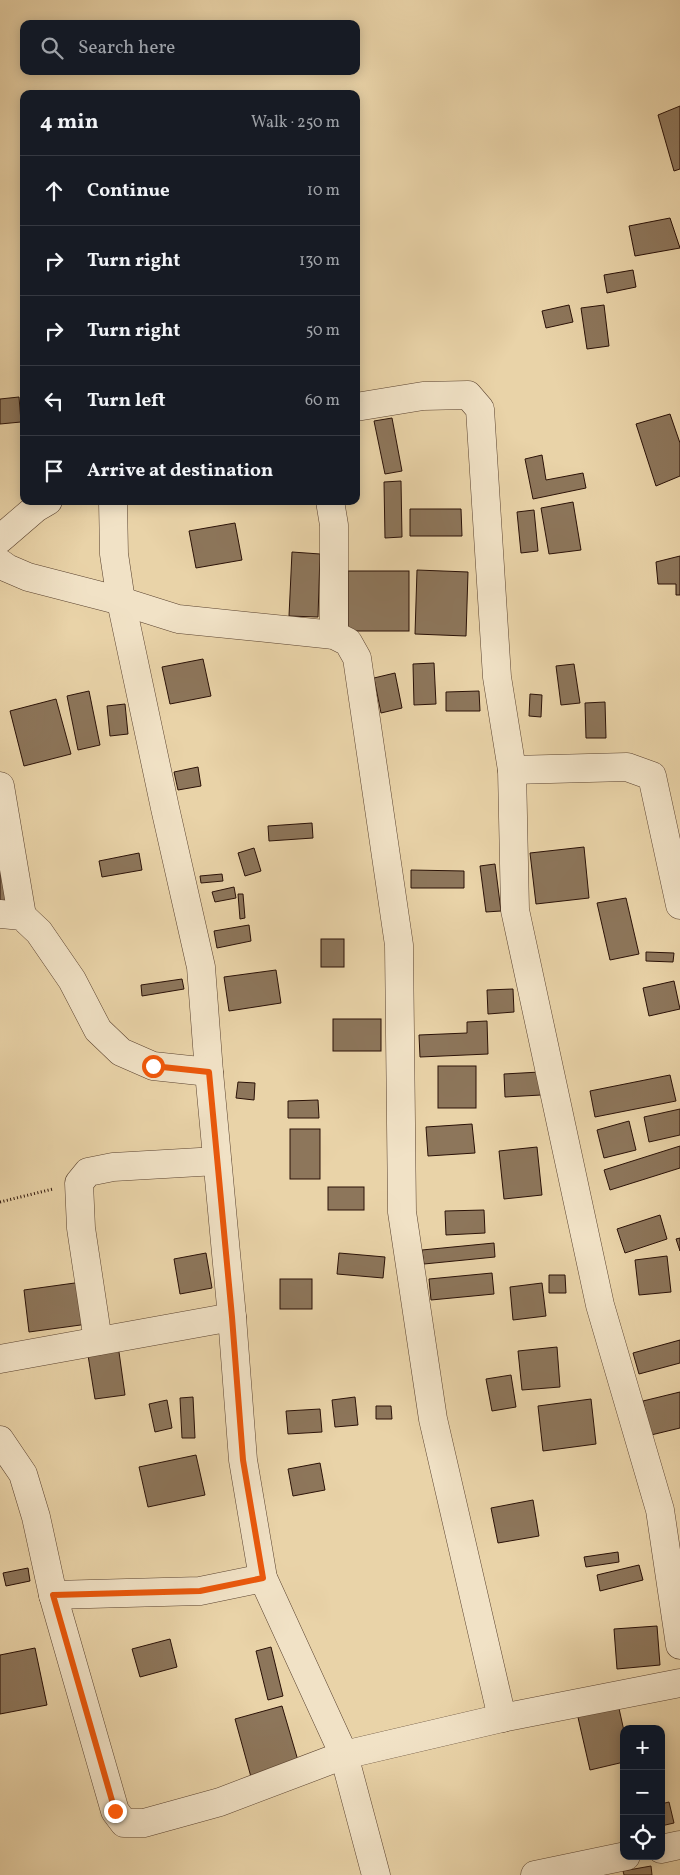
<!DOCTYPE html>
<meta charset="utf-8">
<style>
:root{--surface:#171b24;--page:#20242c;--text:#f1f3f6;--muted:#9ea1a6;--line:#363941}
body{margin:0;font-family:Vollkorn,serif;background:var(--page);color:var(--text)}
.controls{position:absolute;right:15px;bottom:15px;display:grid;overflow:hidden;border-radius:10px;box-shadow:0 2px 12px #0003}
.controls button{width:45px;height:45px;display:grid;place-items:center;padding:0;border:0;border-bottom:1px solid var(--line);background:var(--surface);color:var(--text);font:25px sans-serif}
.stop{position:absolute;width:15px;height:15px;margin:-11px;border:4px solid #ea580c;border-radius:50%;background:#fff}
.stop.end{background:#ea580c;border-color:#fff;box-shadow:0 1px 5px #0008}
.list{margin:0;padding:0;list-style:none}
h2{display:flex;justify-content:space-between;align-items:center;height:65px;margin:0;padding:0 20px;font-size:21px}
h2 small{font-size:16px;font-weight:400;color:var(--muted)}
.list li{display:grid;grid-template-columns:32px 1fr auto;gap:15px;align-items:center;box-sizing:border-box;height:70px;padding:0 20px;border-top:1px solid var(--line)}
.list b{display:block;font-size:19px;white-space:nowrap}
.list em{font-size:16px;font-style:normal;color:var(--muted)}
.icon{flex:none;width:28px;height:28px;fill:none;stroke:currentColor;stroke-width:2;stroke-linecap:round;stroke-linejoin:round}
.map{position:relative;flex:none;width:680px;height:1875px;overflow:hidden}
.search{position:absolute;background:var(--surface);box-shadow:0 2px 12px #0003;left:20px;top:20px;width:340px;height:55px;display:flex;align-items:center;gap:12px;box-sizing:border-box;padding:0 18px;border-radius:10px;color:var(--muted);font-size:19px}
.panel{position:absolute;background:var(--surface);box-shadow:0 2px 12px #0003;left:20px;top:90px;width:340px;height:415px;border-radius:10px}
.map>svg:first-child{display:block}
.building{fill:#8d765b;stroke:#2a1107}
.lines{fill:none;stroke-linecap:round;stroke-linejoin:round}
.minor-casing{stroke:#5a422f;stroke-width:29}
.path{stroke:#2a1107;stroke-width:3;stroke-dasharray:1 2.5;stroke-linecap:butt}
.minor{stroke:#f1e2c6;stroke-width:28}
.route{stroke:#ea580c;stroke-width:6}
</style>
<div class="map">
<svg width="680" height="1875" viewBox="0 0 680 1875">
<rect width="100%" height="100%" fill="#e9d3a8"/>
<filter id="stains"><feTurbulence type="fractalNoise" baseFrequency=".004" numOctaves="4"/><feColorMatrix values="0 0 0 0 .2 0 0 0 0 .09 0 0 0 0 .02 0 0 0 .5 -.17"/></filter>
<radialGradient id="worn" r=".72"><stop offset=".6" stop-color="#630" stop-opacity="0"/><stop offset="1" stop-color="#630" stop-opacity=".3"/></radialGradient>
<!-- building -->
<g class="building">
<path d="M680,106V169L674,171L658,115Z"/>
<path d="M670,218L680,248L635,256L629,226Z"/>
<path d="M633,270L636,287L607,293L604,275Z"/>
<path d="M569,305L573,322L546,328L542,311Z"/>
<path d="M604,305L609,346L587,349L581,308Z"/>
<path d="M19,397L21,422L0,424V399Z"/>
<path d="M670,414L680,443V476L656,486L636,424Z"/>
<path d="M392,418L402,471L385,474L374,421Z"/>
<path d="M542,455L546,480L583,473L586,488L533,499L525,459Z"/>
<path d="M401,481L402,537L385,538L384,482Z"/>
<path d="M573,502L581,550L549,554L541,508Z"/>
<path d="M410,509H461L462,536H410Z"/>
<path d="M534,510L538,551L521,553L517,512Z"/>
<path d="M235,523L242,560L196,568L189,531Z"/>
<path d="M292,552L320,554L318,617L289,616Z"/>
<path d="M680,556V595H676V584H658L656,562Z"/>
<path d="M417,570L468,572L466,636L415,634Z"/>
<rect x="348" y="571" width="61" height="60"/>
<path d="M203,659L211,696L170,704L162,667Z"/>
<path d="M434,663L436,704L414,705L413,664Z"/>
<path d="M574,664L580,703L561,705L556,666Z"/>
<path d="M395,673L402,708L381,713L374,678Z"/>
<path d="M89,691L100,745L78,750L67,696Z"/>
<path d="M479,691L480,711H446V692Z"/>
<path d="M530,694L542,695L541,717L529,716Z"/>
<path d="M56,699L71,754L24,766L10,711Z"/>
<path d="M605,702L606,738H586L585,703Z"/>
<path d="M125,704L128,734L110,736L107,706Z"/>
<path d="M198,767L201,786L178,790L174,772Z"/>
<path d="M312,823L313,838L269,841L268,826Z"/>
<path d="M584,847L589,898L536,904L530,853Z"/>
<path d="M254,848L261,871L245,876L238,853Z"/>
<path d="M139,853L142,870L102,877L99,861Z"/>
<path d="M495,864L501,911L486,912L480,866Z"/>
<path d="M0,868L9,900L0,901Z"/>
<path d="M411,870L464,871V888H411Z"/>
<path d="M222,874L223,881L201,883L200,876Z"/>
<path d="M234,887L236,898L215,902L212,892Z"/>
<path d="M238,894H243L245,918L240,919Z"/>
<path d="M626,898L639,954L610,960L597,903Z"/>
<path d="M249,925L251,941L217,948L214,931Z"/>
<rect x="321" y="939" width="23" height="28"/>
<path d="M646,952L674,953L673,962L646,961Z"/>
<path d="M276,970L281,1003L229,1011L224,977Z"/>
<path d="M182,979L184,989L142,996L141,985Z"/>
<path d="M674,981L680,1009L649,1016L643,988Z"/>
<path d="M513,989L514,1012L488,1014L487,990Z"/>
<rect x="333" y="1019" width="48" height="32"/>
<path d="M487,1021L488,1054L420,1057L419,1035L467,1033V1022Z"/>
<rect x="438" y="1066" width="38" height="42"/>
<path d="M540,1072L541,1095L505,1097L504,1074Z"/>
<path d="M670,1075L676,1101L595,1117L590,1091Z"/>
<path d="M238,1082L255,1083L254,1100L236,1098Z"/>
<path d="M318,1100L319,1118H288V1101Z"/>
<path d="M680,1109V1135L649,1142L644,1117Z"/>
<path d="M629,1121L636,1150L604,1158L597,1130Z"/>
<path d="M472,1124L475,1153L428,1156L426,1127Z"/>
<rect x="290" y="1129" width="30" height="50"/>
<path d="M680,1146V1168L610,1190L604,1170Z"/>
<path d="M537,1147L542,1195L504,1199L499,1151Z"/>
<rect x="328" y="1187" width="36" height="23"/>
<path d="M484,1210L485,1233L446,1235L445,1211Z"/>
<path d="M660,1215L667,1239L625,1253L617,1229Z"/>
<path d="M680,1238V1251L676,1239Z"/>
<path d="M494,1243L495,1257L424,1264L422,1250Z"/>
<path d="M206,1253L212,1288L180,1294L174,1259Z"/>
<path d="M339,1253L385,1257L383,1278L337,1274Z"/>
<path d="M667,1256L671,1292L639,1295L635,1260Z"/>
<path d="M492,1273L494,1294L431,1300L429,1279Z"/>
<path d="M549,1275H565L566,1293H549Z"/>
<rect x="280" y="1279" width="32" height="30"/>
<path d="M82,1282L88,1324L29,1332L24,1290Z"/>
<path d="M542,1283L546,1316L513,1320L510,1287Z"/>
<path d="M680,1340V1363L639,1374L633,1353Z"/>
<path d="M118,1345L125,1395L95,1399L87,1349Z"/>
<path d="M557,1347L560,1387L522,1390L518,1351Z"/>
<path d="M511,1375L516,1407L492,1411L486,1379Z"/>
<path d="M680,1392V1428L651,1435L643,1401Z"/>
<path d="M193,1397L195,1438H182L180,1398Z"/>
<path d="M355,1397L358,1425L335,1427L332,1400Z"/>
<path d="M591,1399L596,1444L543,1451L538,1406Z"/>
<path d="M167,1400L172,1428L155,1432L149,1404Z"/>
<path d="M376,1406H391L392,1419H376Z"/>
<path d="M320,1409L322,1432L288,1434L286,1411Z"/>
<path d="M196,1455L205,1495L148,1507L139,1467Z"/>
<path d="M320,1463L325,1490L293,1496L288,1469Z"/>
<path d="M533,1500L539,1536L498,1543L491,1508Z"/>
<path d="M618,1552L619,1562L586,1567L584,1557Z"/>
<path d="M639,1565L643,1580L600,1591L597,1575Z"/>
<path d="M28,1568L30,1581L6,1586L3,1573Z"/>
<path d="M657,1626L660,1665L617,1669L614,1629Z"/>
<path d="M170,1639L177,1667L140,1677L132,1649Z"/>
<path d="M271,1647L283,1696L268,1700L256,1651Z"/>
<path d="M35,1648L47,1705L0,1714V1655Z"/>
<path d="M618,1704L624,1731V1762L590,1770L577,1713Z"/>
<path d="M282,1706L299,1764L251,1777L235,1719Z"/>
<path d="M669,1802L674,1823L661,1826V1804Z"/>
<path d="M651,1866L652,1875H624L623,1871Z"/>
</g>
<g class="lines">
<!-- minor casing -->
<g class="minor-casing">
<g id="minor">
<path d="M356,407L423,396L468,395L480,409L497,677L512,770L515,910L600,1305L660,1510L680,1645"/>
<path d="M113,501L114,554L121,601L165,808L201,967L209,1072L232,1317L243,1460L263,1578L344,1755L376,1875"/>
<path d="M330,501L334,525V635"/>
<path d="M0,539L36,508L48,501"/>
<path d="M0,563L7,568L28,577L121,601L178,619L334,635L348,642L357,658L399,945L402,1212L433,1419L502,1718"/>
<path d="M512,770L627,767L652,776L680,905"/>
<path d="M0,786L22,916"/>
<path d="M0,914L22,916L39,932L72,980L98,1030L121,1052L153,1066L209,1072"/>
<path d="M98,1341L81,1228L79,1183L88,1172L113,1167L217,1161"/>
<path d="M0,1359L232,1317"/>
<path d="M0,1440L23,1474L36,1517L53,1595L115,1811L124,1823H144L220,1802L344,1755L502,1718L680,1683"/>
<path d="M53,1595L200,1591L263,1578"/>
<path d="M661,1849L680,1845"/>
<path d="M535,1875L626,1856"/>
</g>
</g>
<!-- path -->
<path class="path" d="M0,1202L53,1189"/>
<!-- minor -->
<use href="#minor" class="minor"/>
</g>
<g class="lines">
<!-- route -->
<path class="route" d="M115,1811L53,1595L200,1591L263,1578L243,1460L232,1317L209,1072L153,1066"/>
</g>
<rect width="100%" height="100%" filter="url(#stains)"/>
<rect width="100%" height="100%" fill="url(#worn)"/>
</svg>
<div class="controls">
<button>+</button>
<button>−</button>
<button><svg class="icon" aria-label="locate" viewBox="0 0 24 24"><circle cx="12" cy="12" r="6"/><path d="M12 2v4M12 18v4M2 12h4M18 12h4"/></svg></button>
</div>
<div class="stop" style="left:153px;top:1066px"></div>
<div class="stop end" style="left:115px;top:1811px"></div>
<div class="search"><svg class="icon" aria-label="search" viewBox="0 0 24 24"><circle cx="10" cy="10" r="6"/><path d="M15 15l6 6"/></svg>Search here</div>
<section class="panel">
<h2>4 min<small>Walk · 250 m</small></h2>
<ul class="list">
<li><svg class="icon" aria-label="ahead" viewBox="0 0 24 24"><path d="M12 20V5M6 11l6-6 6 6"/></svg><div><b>Continue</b></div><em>10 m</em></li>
<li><svg class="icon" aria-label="right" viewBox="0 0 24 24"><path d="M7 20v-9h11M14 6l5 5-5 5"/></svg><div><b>Turn right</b></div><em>130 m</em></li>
<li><svg class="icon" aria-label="right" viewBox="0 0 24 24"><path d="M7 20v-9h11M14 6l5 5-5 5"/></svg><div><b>Turn right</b></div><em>50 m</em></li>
<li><svg class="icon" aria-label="left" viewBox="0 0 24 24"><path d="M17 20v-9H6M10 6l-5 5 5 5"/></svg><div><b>Turn left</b></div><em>60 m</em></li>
<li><svg class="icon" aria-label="arrive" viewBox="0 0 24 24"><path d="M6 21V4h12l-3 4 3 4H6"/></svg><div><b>Arrive at destination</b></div></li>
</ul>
</section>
</div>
